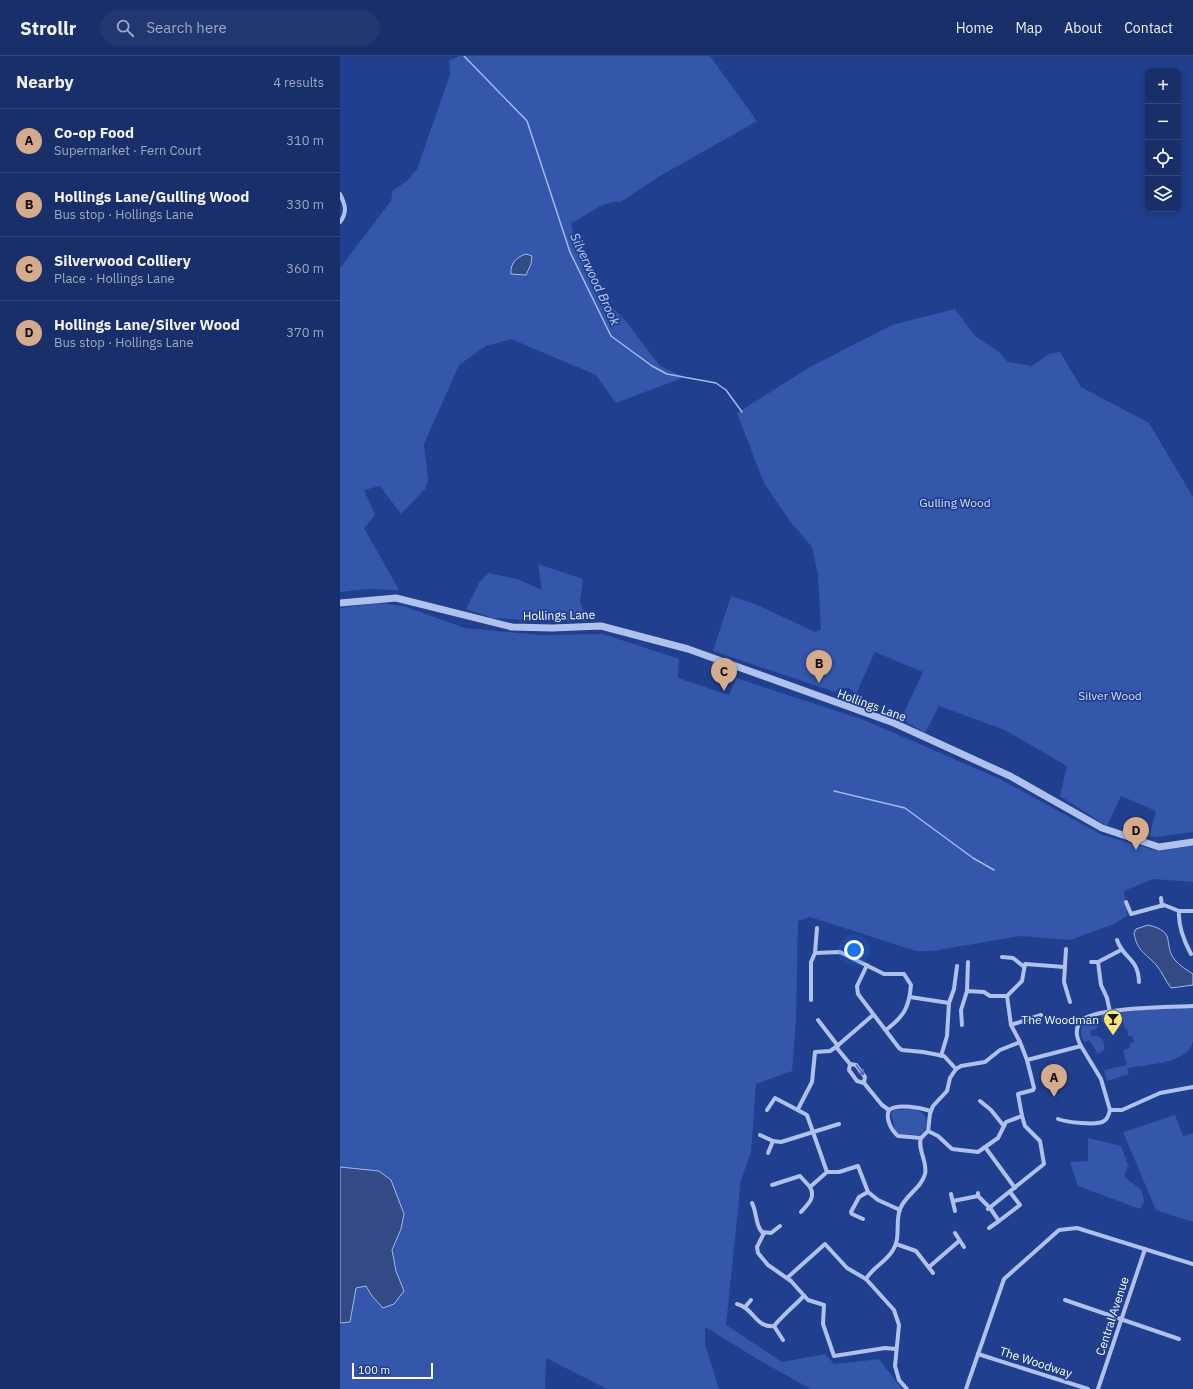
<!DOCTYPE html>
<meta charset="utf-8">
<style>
:root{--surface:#182f6a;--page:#213770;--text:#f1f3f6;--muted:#9fa9c1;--line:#364a7e;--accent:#d6ab8b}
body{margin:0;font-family:"IBM Plex Sans",sans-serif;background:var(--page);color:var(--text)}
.controls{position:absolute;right:12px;top:12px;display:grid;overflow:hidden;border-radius:8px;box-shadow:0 2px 10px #0003}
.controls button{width:36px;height:36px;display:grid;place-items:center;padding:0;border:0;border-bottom:1px solid var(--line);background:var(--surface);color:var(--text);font:20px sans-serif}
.scale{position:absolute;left:12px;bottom:10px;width:81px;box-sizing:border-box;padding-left:4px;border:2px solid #fff;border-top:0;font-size:11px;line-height:14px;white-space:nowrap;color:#fff;-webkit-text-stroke:3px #203f8e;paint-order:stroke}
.you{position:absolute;left:514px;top:894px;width:14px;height:14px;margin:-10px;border:3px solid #fff;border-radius:50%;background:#1a73e8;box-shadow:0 0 0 6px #1a73e833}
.badge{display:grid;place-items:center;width:26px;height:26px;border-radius:50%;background:var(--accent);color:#111;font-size:13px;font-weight:700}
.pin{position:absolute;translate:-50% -33px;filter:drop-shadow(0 1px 2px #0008)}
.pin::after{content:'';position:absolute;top:21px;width:14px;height:12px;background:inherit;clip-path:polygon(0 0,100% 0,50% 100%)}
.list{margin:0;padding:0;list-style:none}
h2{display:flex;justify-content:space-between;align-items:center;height:52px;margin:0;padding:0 16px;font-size:17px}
h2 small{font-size:13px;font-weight:400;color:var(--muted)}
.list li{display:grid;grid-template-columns:26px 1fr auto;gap:12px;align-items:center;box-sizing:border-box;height:64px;padding:0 16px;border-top:1px solid var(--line)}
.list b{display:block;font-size:15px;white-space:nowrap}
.list p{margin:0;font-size:13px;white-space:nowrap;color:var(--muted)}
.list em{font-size:13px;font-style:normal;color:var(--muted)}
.icon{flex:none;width:22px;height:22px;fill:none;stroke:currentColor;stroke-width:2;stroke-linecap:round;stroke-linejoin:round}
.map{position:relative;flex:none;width:853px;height:1333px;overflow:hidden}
header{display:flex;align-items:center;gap:24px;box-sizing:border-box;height:56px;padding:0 20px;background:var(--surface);border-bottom:1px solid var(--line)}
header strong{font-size:19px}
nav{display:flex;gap:22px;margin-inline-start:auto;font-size:14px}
.search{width:280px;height:36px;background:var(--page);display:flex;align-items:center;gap:10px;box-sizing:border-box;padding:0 14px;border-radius:22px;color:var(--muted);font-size:15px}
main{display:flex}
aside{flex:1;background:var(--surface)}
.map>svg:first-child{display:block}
.green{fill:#3457ac}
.water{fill:#344a85;stroke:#a3baee}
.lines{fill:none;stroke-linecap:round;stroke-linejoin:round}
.stream{stroke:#a3baee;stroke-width:1.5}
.minor{stroke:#afc1ec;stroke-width:4}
.tertiary{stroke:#afc1ec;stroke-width:7}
.oneway{stroke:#526caf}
.labels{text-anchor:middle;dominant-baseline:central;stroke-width:3.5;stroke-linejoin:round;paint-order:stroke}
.park-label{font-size:12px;fill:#d4dff9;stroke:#203f8e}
.street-label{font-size:12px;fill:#fff;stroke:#203f8e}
.poi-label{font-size:12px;fill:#fff;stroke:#203f8e;text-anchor:end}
.water-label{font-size:13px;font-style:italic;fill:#bbccf3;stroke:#203f8e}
</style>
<header>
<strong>Strollr</strong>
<div class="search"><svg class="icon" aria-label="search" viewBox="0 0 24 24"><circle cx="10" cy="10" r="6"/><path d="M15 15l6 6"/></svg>Search here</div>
<nav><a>Home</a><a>Map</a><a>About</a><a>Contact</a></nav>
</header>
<main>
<aside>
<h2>Nearby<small>4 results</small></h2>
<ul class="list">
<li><span class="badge">A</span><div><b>Co-op Food</b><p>Supermarket · Fern Court</p></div><em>310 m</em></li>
<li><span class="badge">B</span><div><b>Hollings Lane/Gulling Wood</b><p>Bus stop · Hollings Lane</p></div><em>330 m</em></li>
<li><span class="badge">C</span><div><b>Silverwood Colliery</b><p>Place · Hollings Lane</p></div><em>360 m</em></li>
<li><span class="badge">D</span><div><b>Hollings Lane/Silver Wood</b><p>Bus stop · Hollings Lane</p></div><em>370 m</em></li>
</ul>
</aside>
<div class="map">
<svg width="853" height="1333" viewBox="0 0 853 1333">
<rect width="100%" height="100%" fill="#203f8e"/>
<!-- green -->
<g class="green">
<path d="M119,0H370L417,65L320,120L281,146C264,143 247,160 231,167L235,189L254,222L257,232L264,243L284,263L320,310L339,319L342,322L276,347L256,319L171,283L146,290L119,309L84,388L88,424L86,432L61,458L40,430L24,434L35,459L24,472L59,534L28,533L0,536V212L51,145L53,134L67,125L77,113L110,19L109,5Z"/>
<path d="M615,253L635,280L659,296L668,306L692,310L709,298L720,296L741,331L809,367L853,441V776L816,781L809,780L816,755L781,740L767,770L720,740L727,710L665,674L599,650L585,677L561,663L583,616L535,596L516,638L509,632H499L495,636L373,595L391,540L415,548L475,576L481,574L478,519L472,491L449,464L424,427L397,357L470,311L552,269Z"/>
<path d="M198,508L243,523L240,546L247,565H203L153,562L126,553L139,527L148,517L177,523L202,534Z"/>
<path d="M40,547L63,550L125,572L199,579L263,578L339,603L338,622L389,639L396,622L524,664L658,722L762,779L818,795L853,790V826L813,823L784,835L787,860L774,868L730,884L681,880L592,895H576L470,861L458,865L456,963L452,1015L416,1028L411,1096L401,1124L386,1269L442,1306L485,1298L494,1308L539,1303L562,1333H471L419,1304L365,1271V1288L379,1333H267L206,1302L205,1333H0V1267L10,1266L15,1232L26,1230L32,1240L64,1235L56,1215L52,1194L61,1173L18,1113L0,1111V552Z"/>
<path d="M853,950C853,961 853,974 853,985C850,1006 809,1009 792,1011L787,1013L789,1018L767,1025L764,1014L787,1009L783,994L790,992V988L794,986L792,980H788L787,973H785L782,962L776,963V967L771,968L770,964L762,966L761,958L784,954Z"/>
<path d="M756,960L758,970L756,973L750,975L751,980H758L763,984L765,993L758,998L749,984L744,986C739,977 741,970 746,961Z"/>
<path d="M572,1053C585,1055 590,1063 584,1075L579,1079L559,1078L555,1074L551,1057L554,1054Z"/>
<path d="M835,1059L843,1080L853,1077V1166L816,1154L783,1076Z"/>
<path d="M748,1082L781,1090L788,1109L784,1121L802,1134L804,1146L800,1153L738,1130L730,1106L748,1105Z"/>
</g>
<!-- water -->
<g class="water">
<path d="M186,198L192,200L191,208L186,219L171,218C170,208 176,201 186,198Z"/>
<path d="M808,869C838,876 822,888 835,904C840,910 847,914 853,918V929L831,932C825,924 822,916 817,910C806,897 797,896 794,877L796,873Z"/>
<path d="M0,1111L39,1115L51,1124L64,1158L61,1173L52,1194L56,1215L64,1235L54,1248L43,1252L32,1240L26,1230L16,1232L10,1266L0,1267Z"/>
</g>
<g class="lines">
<!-- stream -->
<g class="stream">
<path d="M124,0L187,65L230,196L271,280L312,310L327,318L376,327L386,334L402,356"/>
<path d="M494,735L565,752L633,802L654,814"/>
</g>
<!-- minor -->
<g class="minor">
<path d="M0,138C5,148 8,156 0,166"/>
<path d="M821,842L822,850"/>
<path d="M786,846L791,858L824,849L839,855H853"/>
<path d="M839,855C838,870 844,885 851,898"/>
<path d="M777,884C784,904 798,901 799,926"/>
<path d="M726,893L724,926L730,946"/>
<path d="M475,897L477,872"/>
<path d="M662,901L673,902L683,910"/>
<path d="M751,906H758L781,894"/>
<path d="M758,906L761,929L767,942L770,956"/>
<path d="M527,909L517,930L518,938L559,992L562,994L583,996L604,1000L616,1013"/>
<path d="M627,935L628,906"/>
<path d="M570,941L609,947"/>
<path d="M471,944V906L475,897L500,896L544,918H564L571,929C569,952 564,960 546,974"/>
<path d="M478,964L498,990"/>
<path d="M622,969L621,954L627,935L644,936L650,940H667"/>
<path d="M671,969L701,959"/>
<path d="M680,986L671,969L667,940L682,925L685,908L725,911"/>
<path d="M741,990C736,981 734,972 742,964C757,951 832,951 853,950"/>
<path d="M496,991L510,1008L509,1014L517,1025L524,1027L542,1049L549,1054"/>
<path d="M601,1000L607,980L609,947L614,933L617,910"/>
<path d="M687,1004L741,990L761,1023L770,1054"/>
<path d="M510,1008L516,1009L525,1021L524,1027"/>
<path d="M640,1045L651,1054L663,1069"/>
<path d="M458,1053L472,1026L475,996L490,995L496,991L533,959"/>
<path d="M427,1054L435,1042L467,1059L487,1116H499L518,1110L528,1136L538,1144L560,1154"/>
<path d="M770,1054H782L820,1037L853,1031"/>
<path d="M718,1063C726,1066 757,1070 764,1065C768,1063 769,1058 770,1054"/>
<path d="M588,1075L598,1080L612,1093L638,1096L658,1082L666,1066L682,1060L678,1038L693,1034L694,1032L687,1004L680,986L660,994L645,1006L621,1010L616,1013L610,1022L607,1035L593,1050L590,1058L588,1075L581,1082L558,1080C551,1074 545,1062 549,1054C558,1047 581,1052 591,1055"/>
<path d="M420,1079L433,1085L441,1086L499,1068"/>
<path d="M645,1091L675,1132"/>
<path d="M428,1097L433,1085"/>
<path d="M432,1129L460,1120L470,1131"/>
<path d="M638,1137V1140L650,1152L659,1165L680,1149L670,1136"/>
<path d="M611,1138L615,1155"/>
<path d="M613,1145L638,1140"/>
<path d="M412,1147C417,1156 415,1169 422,1176L431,1177L440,1170"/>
<path d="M648,1153L704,1108L700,1085L685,1070L682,1060"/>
<path d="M461,1156C468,1148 476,1142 470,1131L487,1116"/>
<path d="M523,1163L512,1158L511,1156L519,1141L528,1136"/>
<path d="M649,1172L659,1165"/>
<path d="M424,1177L417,1191L418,1197L428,1209L451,1225L468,1244L484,1249L483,1268L494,1300L545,1292L556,1293"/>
<path d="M615,1177L624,1191"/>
<path d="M556,1188L576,1195L593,1217"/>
<path d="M589,1211L619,1185"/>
<path d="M447,1222L485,1188L507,1212L526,1223L554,1254L559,1269L555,1310L559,1324L567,1333"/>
<path d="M526,1223C533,1211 546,1206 553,1194C561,1182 555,1166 560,1153C566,1138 581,1133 585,1118C588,1106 577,1093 581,1082"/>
<path d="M725,1244L839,1283"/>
<path d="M397,1248C414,1252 415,1272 434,1270C443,1259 454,1250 464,1240"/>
<path d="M405,1251L411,1244"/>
<path d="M434,1270L443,1284"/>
<path d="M638,1298L748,1333"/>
<path d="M626,1333L664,1223L719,1174L737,1172L853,1208"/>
<path d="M758,1333L805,1193"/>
</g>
<!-- tertiary -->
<path class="tertiary" d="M0,547L56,542L172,571L212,572L261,570L348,593L554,667L670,720L762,772L819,791L853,786"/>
</g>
<!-- one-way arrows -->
<defs><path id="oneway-shaft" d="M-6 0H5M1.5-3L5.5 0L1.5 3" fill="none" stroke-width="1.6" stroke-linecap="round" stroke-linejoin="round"/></defs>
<use class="oneway" href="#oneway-shaft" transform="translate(520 1014) rotate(53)"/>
<!-- icons -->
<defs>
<g id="bar-pin" transform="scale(1)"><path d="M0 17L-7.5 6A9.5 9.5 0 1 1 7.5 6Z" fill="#fae770" stroke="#203f8e"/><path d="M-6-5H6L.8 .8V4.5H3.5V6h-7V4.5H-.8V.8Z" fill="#111"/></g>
</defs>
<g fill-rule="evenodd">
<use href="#bar-pin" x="773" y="963"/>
</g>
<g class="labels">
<!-- park labels -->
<g class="park-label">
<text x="615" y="446">Gulling Wood</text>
<text x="770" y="639">Silver Wood</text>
</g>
<!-- street labels -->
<g class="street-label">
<text transform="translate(219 559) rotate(-1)">Hollings Lane</text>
<text transform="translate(532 649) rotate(20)">Hollings Lane</text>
<text transform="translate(772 1260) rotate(-72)">Central Avenue</text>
<text transform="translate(696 1306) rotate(18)">The Woodway</text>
</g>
<!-- poi labels -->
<g class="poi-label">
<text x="759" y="963">The Woodman</text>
</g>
<!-- water labels -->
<g class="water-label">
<text transform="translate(255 223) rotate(65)">Silverwood Brook</text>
</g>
</g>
</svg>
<div class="controls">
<button>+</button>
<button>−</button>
<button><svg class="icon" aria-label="locate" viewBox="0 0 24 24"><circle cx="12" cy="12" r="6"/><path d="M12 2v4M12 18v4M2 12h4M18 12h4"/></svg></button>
<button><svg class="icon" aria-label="layers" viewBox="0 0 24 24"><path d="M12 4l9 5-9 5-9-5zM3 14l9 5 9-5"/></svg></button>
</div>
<div class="scale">100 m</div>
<div class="you"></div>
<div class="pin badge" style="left:714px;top:1041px">A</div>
<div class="pin badge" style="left:479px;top:627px">B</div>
<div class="pin badge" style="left:384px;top:635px">C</div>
<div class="pin badge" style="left:796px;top:794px">D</div>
</div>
</main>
